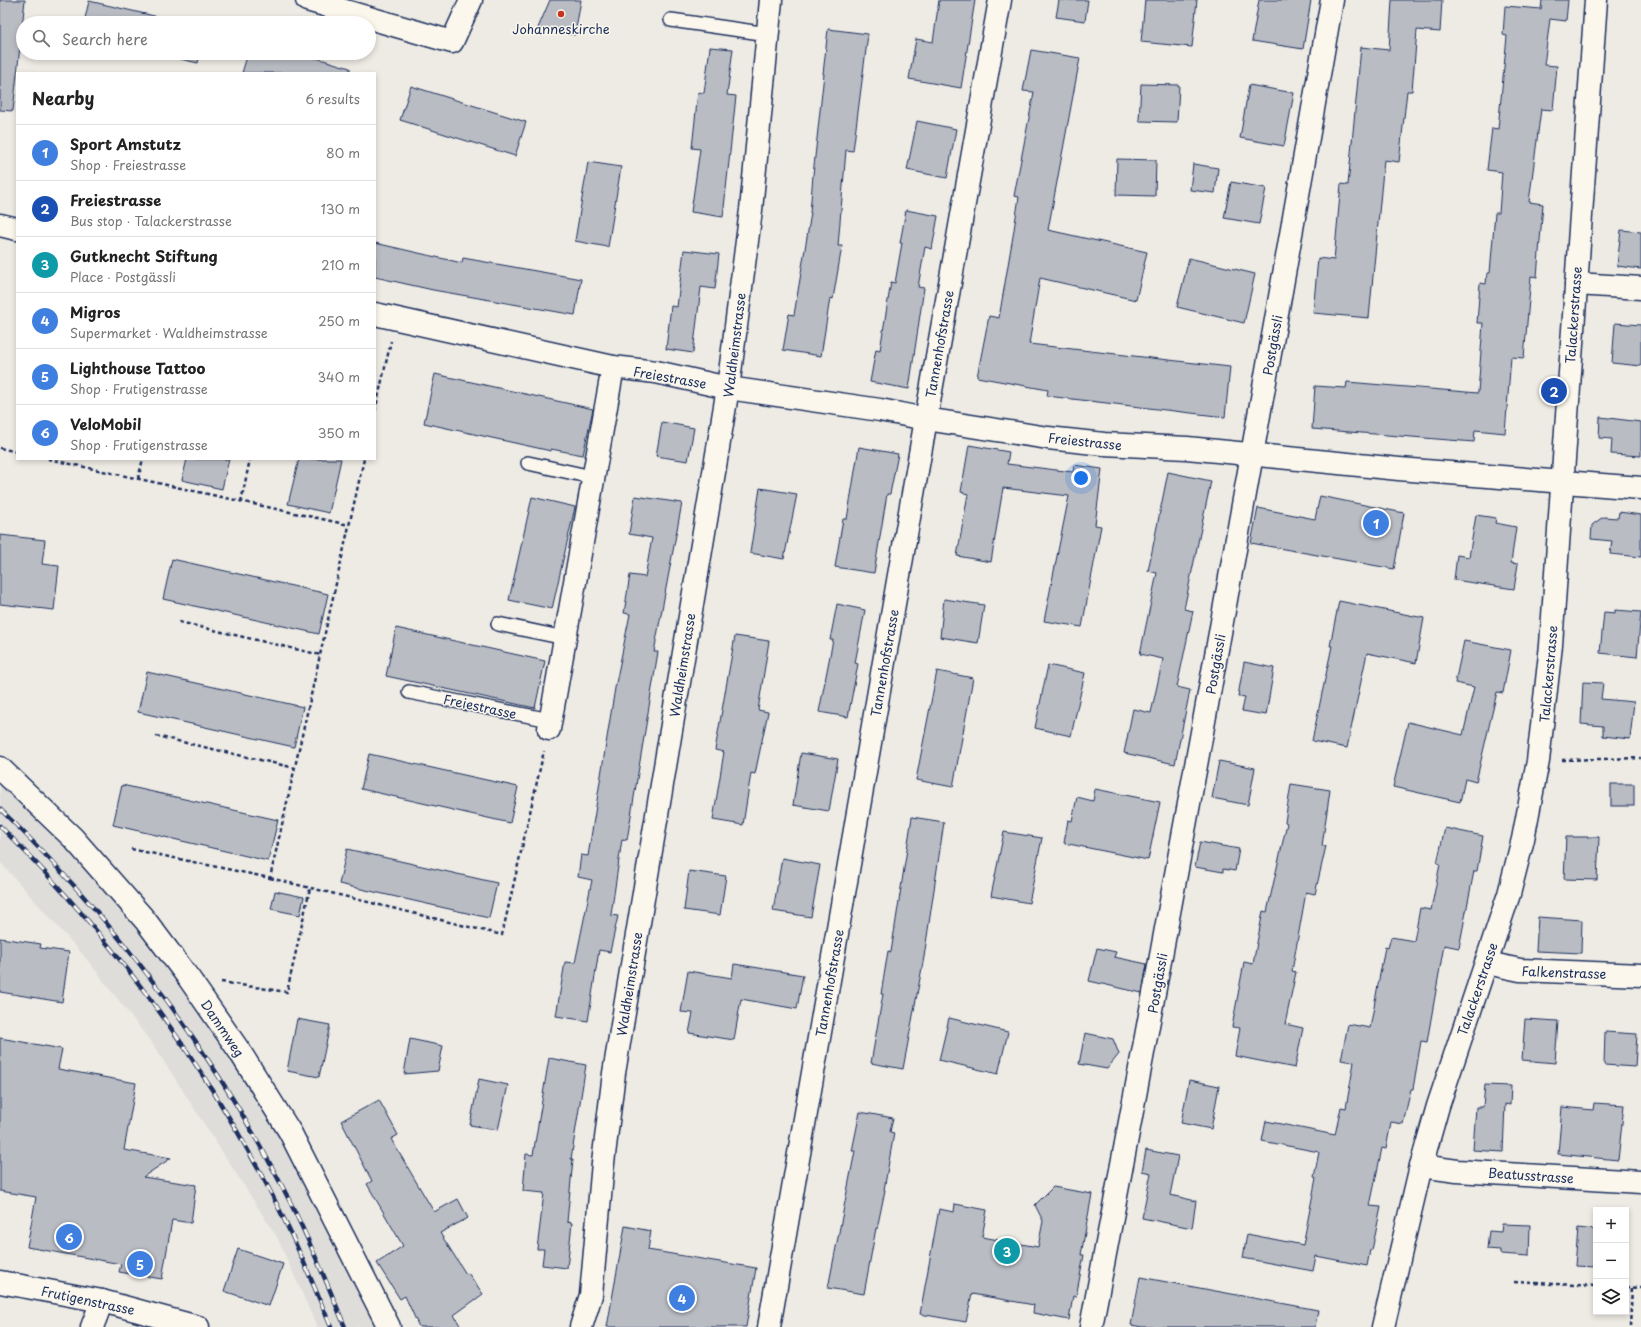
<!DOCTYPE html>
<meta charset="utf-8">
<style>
:root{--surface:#fff;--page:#f6f6f6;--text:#222;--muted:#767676;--line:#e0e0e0;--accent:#b45309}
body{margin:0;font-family:"Playpen Sans",sans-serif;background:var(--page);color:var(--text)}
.controls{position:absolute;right:12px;bottom:12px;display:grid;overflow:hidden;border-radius:0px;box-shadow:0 2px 6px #0003}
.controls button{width:36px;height:36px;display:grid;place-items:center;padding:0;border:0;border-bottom:1px solid var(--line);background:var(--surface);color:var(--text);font:20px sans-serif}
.you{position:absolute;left:1081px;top:478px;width:14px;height:14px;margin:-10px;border:3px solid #fff;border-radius:50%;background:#1a73e8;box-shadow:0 0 0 6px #1a73e833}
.badge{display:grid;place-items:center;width:26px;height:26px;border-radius:50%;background:var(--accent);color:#fff;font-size:13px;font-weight:700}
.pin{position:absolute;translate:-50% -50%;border:2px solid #fff;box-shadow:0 1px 4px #0006}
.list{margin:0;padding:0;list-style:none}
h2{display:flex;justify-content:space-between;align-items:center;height:52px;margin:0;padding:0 16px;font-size:17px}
h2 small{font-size:13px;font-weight:400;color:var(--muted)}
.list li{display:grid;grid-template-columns:26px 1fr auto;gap:12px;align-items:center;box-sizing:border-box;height:56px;padding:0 16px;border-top:1px solid var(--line)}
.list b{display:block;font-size:15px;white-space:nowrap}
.list p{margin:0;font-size:13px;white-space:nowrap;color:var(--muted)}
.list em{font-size:13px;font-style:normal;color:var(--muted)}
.icon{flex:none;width:22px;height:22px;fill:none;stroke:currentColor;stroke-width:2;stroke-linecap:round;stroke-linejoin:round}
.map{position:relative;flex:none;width:1641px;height:1327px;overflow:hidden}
.search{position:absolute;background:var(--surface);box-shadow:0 2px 6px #0003;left:16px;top:16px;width:360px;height:44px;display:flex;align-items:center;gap:10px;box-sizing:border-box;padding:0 14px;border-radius:22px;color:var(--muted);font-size:15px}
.panel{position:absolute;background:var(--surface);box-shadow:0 2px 6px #0003;left:16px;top:72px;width:360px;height:388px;border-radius:0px}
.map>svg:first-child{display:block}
.built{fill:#deddda}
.building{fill:#b9bcc3;stroke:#1b2f5e}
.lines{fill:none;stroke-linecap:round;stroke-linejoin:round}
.lane-casing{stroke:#1b2f5e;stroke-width:16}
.street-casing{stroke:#1b2f5e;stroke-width:25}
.secondary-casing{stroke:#1b2f5e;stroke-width:25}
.primary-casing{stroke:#1b2f5e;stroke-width:25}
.path{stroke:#1b2f5e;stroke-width:2.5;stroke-dasharray:4 3;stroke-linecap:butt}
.lane{stroke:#fbf7ec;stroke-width:13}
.street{stroke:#fbf7ec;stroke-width:22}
.secondary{stroke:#fbf7ec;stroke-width:22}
.primary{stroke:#fbf7ec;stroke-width:22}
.rail-casing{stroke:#1b2f5e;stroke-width:4.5}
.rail{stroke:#fbf7ec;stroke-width:3;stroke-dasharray:9;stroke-linecap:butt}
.poi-dot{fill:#c8321e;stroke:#fbf7ec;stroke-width:1.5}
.labels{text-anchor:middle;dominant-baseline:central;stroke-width:3;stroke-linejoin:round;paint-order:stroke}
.poi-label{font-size:13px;fill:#1b2f5e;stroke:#fbf7ec}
.street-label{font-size:13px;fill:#1b2f5e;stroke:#fbf7ec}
</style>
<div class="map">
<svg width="1641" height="1327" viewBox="0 0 1641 1327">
<rect width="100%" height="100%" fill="#eeebe4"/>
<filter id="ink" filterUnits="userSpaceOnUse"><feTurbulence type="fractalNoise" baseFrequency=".025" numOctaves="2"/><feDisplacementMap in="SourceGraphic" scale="8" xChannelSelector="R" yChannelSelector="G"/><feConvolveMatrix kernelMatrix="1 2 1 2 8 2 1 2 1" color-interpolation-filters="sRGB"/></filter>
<g filter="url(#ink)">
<!-- built -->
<path class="built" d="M0,779L68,844L142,928L221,1037L296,1161L381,1327H317L277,1237L154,1046L85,957L0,862Z"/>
<!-- building -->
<g class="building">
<path d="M0,0H25L13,111L0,110Z"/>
<path d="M550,0H581L575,35L538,28Z"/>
<path d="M939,0H975L961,88L909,79L916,39L933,42Z"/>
<path d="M1059,0H1088L1085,21L1056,17Z"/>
<path d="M1145,0H1197L1192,47L1141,42Z"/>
<path d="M1259,0H1311L1303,49L1252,41Z"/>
<path d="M1392,0H1442L1440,32L1417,30L1412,91H1407L1399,162L1384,160L1369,318L1313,313L1318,258L1334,260L1341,184L1348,185L1361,47L1389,50Z"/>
<path d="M1542,0H1568L1566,21L1550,19L1544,65L1557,66L1553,110L1541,109L1529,202L1543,204L1537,277L1531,276L1524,358L1511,357L1505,433L1475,430L1474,442L1312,429L1315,386L1346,388L1347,382L1478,393L1483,323H1477L1480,283L1486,284L1487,273H1490L1495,213H1499L1502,172L1487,170L1492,128L1498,129L1507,36L1503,35L1505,6L1541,9Z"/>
<path d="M89,1L163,18L162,22L165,23H84Z"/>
<path d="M828,29L868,34L853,151L846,150L838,246H842L833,299L830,298L821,356L783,350L789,314L794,315L811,213H810L813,175L824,74H823Z"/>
<path d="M710,47L733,49L727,95L736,96L723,217L691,212L700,149L692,148L698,92L704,93Z"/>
<path d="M1031,50L1080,58L1048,230L1147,252L1136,300L1040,278L1029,344L1230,367L1225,417L1047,396L1048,390L977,377L989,316L999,318L1013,236L1019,197L1014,196L1034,92L1023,91Z"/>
<path d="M153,53H200L198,63Z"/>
<path d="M248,53H300L350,68V73H242Z"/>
<path d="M1141,84L1179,85L1177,122L1139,121Z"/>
<path d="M1249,85L1294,93L1284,146L1240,138Z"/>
<path d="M411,86L526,122L515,156L400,120Z"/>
<path d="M917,121L956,129L947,178L907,170Z"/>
<path d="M1117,159L1156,160L1155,196L1116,195Z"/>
<path d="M588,162L621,167L608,247L575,241Z"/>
<path d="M1193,164L1218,168L1215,193L1190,190Z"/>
<path d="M1231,182L1266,188L1259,224L1224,218Z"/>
<path d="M906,210L938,216L932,249L925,247L918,287L924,288L909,389L870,382L876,349L880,350L891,282L895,283L902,243H900Z"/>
<path d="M1621,230L1641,232V269L1617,266Z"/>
<path d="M375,243L462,263L463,258L581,279L575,315L433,290L375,277Z"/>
<path d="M684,250L719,254L715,289L701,287L693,353L666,349L671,306L677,307Z"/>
<path d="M1189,258L1255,274L1244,323L1177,307Z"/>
<path d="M1615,323L1641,325V366L1612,363Z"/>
<path d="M435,374L593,409L583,455L551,449V451L424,423Z"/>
<path d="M1600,417L1641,422V456L1611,454L1612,439L1599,438Z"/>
<path d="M662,422L694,428L688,461L656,456Z"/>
<path d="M969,445L1009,452L1007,464L1073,472L1074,465L1102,469L1095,525L1101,526L1082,627L1044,621L1069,496L1003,488L991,562L957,556L968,494L961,492Z"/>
<path d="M859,447L898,454L890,494H887L874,573L835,567L843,519H847Z"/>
<path d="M187,459H229L222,489L182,480Z"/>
<path d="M299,459H341L329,513L288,504Z"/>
<path d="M1168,472L1211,481L1184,609L1193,611L1177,687L1190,690L1175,764L1124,753L1133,709L1151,713L1163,659L1140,654L1157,573L1148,571Z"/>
<path d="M760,488L797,494L784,559L750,553Z"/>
<path d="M635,496L682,503L654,652H658L627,840L622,839L611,915L618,916L610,952L599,950L588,1021L556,1016L565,962L575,963L592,880L578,877L581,855L588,856L615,688L630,614L624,613L630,575L645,577L652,538L629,534Z"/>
<path d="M1320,496L1404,513L1394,569L1251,543L1258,508L1315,519Z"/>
<path d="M532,497L575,507L552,609L509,600Z"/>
<path d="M1619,512L1641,515V557L1610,554L1612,541L1591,539L1592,525L1603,517L1618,518Z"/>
<path d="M1476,515L1496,518L1495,523L1516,527L1511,563L1518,564L1514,589L1454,580L1457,555L1469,557Z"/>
<path d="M0,535L45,540L42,564L59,566L54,610L0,604Z"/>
<path d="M172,559L328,594L319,634L163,599Z"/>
<path d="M944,599L984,605L978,643L940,637Z"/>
<path d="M1339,601L1424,618L1416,663L1367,653L1347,748L1312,741L1332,646H1330Z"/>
<path d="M837,604L865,610L855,663L858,664L848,717L819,712L833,640H830Z"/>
<path d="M1615,610L1641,612L1637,657L1600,653L1604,612L1615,613Z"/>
<path d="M396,628L545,661L535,708L386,676Z"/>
<path d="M735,636L769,641L758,710L768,712L755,774L751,773L743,825L713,820L724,752L715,750Z"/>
<path d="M1464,641L1511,650L1503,693L1497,692L1476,782L1465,779L1460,802L1393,787L1408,722L1463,735L1474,687L1455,683Z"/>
<path d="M1244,662L1274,668L1266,715L1242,711L1245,697L1238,696Z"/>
<path d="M1048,665L1085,673L1071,736L1035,728Z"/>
<path d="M937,671L973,678L953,787L916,780Z"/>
<path d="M147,672L303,707L294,747L138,712Z"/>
<path d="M1583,682L1603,683L1601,699L1634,702L1630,739L1603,736V726L1581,724Z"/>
<path d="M801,753L838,759L829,811L793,805Z"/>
<path d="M369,754L518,787L510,823L361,789Z"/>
<path d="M1219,761L1255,768L1248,805L1212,798Z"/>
<path d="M1291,784L1330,790L1322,846H1326L1315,894L1306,892L1292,971L1296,972L1285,1024L1303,1028L1295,1068L1235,1056L1240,1028L1232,1027L1244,962L1253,964L1263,911L1267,912L1287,823L1285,822Z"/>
<rect x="1611" y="784" width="23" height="22"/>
<path d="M122,785L278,820L268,861L113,825Z"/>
<path d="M1095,789L1160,802L1148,860L1064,843L1068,820L1072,821L1077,797L1093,801Z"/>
<path d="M912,817L944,822L924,957L903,1069L871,1063L883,994H881L888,951L891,952Z"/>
<path d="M1445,828L1483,836L1477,871H1474L1459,948L1444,945L1427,1042L1421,1041L1413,1089H1411L1403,1124L1391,1122L1386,1149L1382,1148L1370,1206L1381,1207L1372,1250H1370L1367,1266L1316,1256L1313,1271L1243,1258L1247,1234L1303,1245L1316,1178L1314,1177L1319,1152L1262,1141L1266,1121L1335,1135L1341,1107L1346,1108L1354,1062L1341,1060L1348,1024L1370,1028L1385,947L1388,948L1391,937L1414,941L1420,908L1431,910L1440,864L1437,863Z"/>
<path d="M1004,832L1042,838L1029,903L991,896Z"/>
<path d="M1566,837H1599L1597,880L1564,879Z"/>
<path d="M1200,842L1239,849L1235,871L1223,869V872L1195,867Z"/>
<path d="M347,849L497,883L489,918L339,884Z"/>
<path d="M782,858L820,865L811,917L773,911Z"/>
<path d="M689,871L726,876L720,915L684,910Z"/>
<path d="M275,891L304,897L300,915L271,909Z"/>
<path d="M1538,917L1582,920L1581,953L1536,951Z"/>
<path d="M0,938L41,944L40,948L69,952L62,1002L0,992Z"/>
<path d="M1097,948L1116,952L1114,957L1147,964L1142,993L1089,981Z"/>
<path d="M734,964L803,975L797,1009L741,999L734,1040L689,1033L693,1013L681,1012L688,971L732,978Z"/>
<path d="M949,1018L1008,1032L998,1074L939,1060Z"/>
<path d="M297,1019L330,1025L319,1077L287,1071Z"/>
<path d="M1525,1019L1558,1021L1555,1063L1522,1060Z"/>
<path d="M1605,1032L1637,1034L1635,1067L1604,1065Z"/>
<path d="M1085,1033L1113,1039L1119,1054L1107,1069L1079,1064Z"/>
<path d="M0,1038L62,1049L58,1069L136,1083L124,1150L171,1158L143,1177L196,1185L191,1223L172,1220L162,1279L119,1272L121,1264L27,1247L36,1197L0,1191Z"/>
<path d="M410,1039L443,1046L438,1071L404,1074Z"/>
<path d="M549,1058L586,1065L571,1159H573L567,1222L572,1223L567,1268L542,1265L544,1249H537L544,1193L523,1191L526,1154L533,1155Z"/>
<path d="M479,1079L508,1085L498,1130L470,1125Z"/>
<path d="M1189,1080L1219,1086L1211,1129L1181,1123Z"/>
<path d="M1485,1085L1511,1086L1510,1105L1505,1104L1503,1152L1473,1150L1476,1107H1483Z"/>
<path d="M379,1100L398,1135L391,1139L434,1212L458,1199L468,1218L440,1233L466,1274L468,1273L483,1294L454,1315L461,1327H419L405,1296L400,1299L377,1263L403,1246L367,1184L372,1181L341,1121Z"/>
<path d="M1594,1103L1624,1105L1618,1160L1558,1154L1562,1107L1593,1110Z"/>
<path d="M860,1112L893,1118L890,1132L894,1133L884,1190H885L877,1229L876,1228L864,1294L828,1288L855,1151H852Z"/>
<path d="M1146,1150L1178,1156L1170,1195L1196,1201L1192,1228L1142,1218L1151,1173L1142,1171Z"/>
<path d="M1053,1187L1092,1194L1081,1255H1084L1076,1297L1073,1296L1069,1320L1033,1313L1034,1305L972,1294L966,1322L920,1314L939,1209L954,1212L955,1204L987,1210L982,1237L1038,1247L1043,1221L1035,1205Z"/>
<path d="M1502,1224L1530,1225L1529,1256L1500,1254V1250L1487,1249L1489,1231L1501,1232Z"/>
<path d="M625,1226L651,1231L648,1250L756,1268L746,1327H607Z"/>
<path d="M1578,1228L1596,1230V1267L1575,1266Z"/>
<path d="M238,1249L283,1264L269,1306L224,1291Z"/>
<path d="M1140,1277L1318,1310L1315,1327H1142L1131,1325Z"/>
</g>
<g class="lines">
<!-- lane casing -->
<g class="lane-casing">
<g id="lane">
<path d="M671,20L768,34"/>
<path d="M528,463L592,477"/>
<path d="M498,624L565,638"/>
<path d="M409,692L550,720"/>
</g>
</g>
<!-- street casing -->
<g class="street-casing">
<g id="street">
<path d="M307,0L452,42L471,0"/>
<path d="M0,225L17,229"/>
<path d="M1576,284L1641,288"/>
<path d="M375,314L613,367L656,372L728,388L880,410L926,419L1048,438L1104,444L1187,448L1399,469L1641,488"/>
<path d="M549,729L613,367"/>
<path d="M0,768L73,838L145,920L188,977L240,1052L290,1132L389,1327"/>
<path d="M1487,963L1520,970L1641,975"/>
<path d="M1421,1166L1457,1171L1641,1182"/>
<path d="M92,1327L102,1301"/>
<path d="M581,1327L591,1295L603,1163L614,1073L728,388L751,210L771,0"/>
<path d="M769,1327L926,419L1000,0"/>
<path d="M1091,1327C1176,885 1255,443 1332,0"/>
</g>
</g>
<!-- secondary casing -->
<g class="secondary-casing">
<path id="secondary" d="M1383,1327L1421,1166L1438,1106L1509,894L1523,839L1538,761L1551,645L1596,0"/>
</g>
<!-- primary casing -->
<g class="primary-casing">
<path id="primary" d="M0,1282L102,1301L198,1327"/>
</g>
<!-- path -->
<g class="path">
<path d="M375,411L391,341"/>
<path d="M0,448L17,452"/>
<path d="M48,459L349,525"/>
<path d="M138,479L143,459"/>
<path d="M241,502L250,459"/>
<path d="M179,622L321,655"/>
<path d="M156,736L295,768"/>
<path d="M1562,760L1641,758"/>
<path d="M131,849L270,878L364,459"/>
<path d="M270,878L502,935L544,751"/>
<path d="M221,982L287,992L310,888"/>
<path d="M1514,1282L1596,1286"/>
<path d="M1626,1287L1641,1288"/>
<path d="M1630,1327L1632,1287"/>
</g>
<!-- lane -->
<use href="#lane" class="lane"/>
<!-- street -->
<use href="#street" class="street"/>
<!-- secondary -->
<use href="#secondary" class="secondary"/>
<!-- primary -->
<use href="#primary" class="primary"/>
<!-- rail casing -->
<g class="rail-casing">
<g id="rail">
<path d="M0,809C114,919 209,1046 282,1186C306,1232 326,1280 345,1327"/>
<path d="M0,826C109,934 200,1056 270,1191C293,1235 312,1281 331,1327"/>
</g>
</g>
<!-- rail -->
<use href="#rail" class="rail"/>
</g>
</g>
<!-- markers -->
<circle class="poi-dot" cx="561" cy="14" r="4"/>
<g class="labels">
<!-- poi labels -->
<g class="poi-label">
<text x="561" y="28">Johanneskirche</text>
</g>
<!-- street labels -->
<g class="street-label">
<text transform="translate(1573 315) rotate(-86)">Talackerstrasse</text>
<text transform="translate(939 344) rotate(-80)">Tannenhofstrasse</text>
<text transform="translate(734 345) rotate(-83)">Waldheimstrasse</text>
<text transform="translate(1272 345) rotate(-80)">Postgässli</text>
<text transform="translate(670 377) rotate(10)">Freiestrasse</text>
<text transform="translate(1085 441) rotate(6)">Freiestrasse</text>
<text transform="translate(884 663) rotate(-80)">Tannenhofstrasse</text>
<text transform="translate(1215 664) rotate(-80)">Postgässli</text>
<text transform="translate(682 665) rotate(-81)">Waldheimstrasse</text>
<text transform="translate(1548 674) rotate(-85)">Talackerstrasse</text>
<text transform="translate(480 706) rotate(12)">Freiestrasse</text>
<text transform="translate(1564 972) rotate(2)">Falkenstrasse</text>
<text transform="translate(829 983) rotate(-80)">Tannenhofstrasse</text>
<text transform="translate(1157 983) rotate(-80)">Postgässli</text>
<text transform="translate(629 984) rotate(-81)">Waldheimstrasse</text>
<text transform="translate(1477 989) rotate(-71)">Talackerstrasse</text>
<text transform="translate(223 1028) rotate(56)">Dammweg</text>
<text transform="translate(1531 1175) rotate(4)">Beatusstrasse</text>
<text transform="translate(88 1300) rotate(12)">Frutigenstrasse</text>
</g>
</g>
</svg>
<div class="controls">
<button>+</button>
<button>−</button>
<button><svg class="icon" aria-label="layers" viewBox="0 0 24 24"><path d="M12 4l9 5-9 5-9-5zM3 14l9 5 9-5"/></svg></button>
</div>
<div class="you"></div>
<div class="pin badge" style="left:1376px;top:523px;background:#3f7fe0">1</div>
<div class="pin badge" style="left:1554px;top:391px;background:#1a4fb4">2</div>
<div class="pin badge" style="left:1007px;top:1251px;background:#0f9aa8">3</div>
<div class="pin badge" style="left:682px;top:1298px;background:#3f7fe0">4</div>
<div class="pin badge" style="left:140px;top:1264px;background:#3f7fe0">5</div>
<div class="pin badge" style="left:69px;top:1237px;background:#3f7fe0">6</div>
<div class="search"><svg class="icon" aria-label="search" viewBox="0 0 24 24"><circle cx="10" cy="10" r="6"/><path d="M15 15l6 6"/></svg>Search here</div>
<section class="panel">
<h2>Nearby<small>6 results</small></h2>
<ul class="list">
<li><span class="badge" style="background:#3f7fe0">1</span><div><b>Sport Amstutz</b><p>Shop · Freiestrasse</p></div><em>80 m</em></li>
<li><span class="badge" style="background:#1a4fb4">2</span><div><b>Freiestrasse</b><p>Bus stop · Talackerstrasse</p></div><em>130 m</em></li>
<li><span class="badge" style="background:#0f9aa8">3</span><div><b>Gutknecht Stiftung</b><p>Place · Postgässli</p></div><em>210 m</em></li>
<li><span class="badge" style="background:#3f7fe0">4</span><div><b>Migros</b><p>Supermarket · Waldheimstrasse</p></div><em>250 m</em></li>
<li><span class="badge" style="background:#3f7fe0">5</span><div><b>Lighthouse Tattoo</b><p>Shop · Frutigenstrasse</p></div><em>340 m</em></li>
<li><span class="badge" style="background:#3f7fe0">6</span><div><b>VeloMobil</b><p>Shop · Frutigenstrasse</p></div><em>350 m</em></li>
</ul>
</section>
</div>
